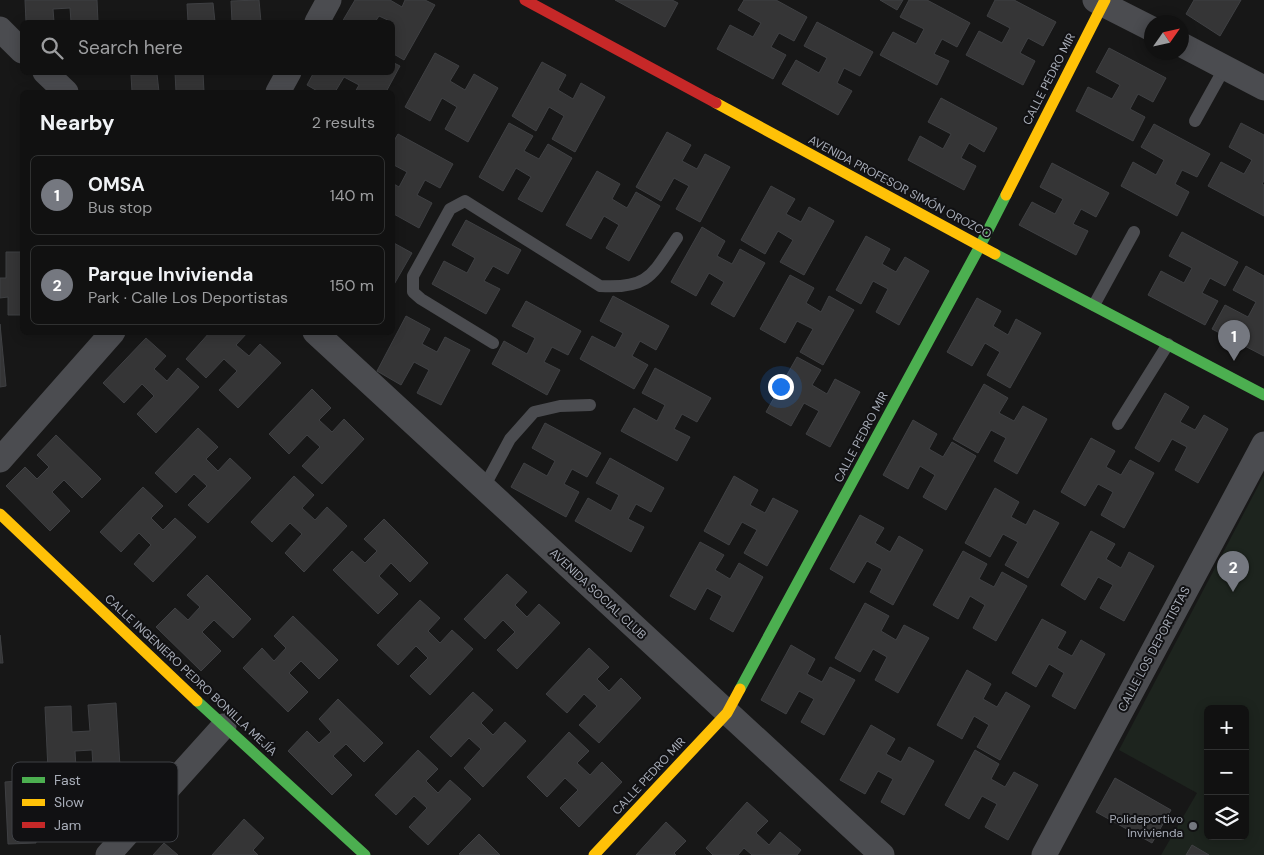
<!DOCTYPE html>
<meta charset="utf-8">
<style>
:root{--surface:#111;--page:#1a1a1a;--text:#f1f3f6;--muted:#9c9d9f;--line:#303131;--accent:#757880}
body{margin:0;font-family:"DM Sans",sans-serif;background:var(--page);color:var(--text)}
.controls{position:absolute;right:15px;bottom:15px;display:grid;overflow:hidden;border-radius:8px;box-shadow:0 2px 12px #0003}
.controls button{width:45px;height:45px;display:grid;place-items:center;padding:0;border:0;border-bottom:1px solid var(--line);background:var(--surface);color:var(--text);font:25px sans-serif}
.compass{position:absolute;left:1144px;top:15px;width:45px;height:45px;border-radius:50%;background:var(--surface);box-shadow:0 2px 12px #0003;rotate:56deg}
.you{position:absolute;left:780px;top:386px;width:18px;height:18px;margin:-12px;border:4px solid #fff;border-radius:50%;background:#1a73e8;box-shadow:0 0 0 8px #1a73e833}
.badge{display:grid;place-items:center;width:32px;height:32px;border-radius:50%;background:var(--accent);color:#fff;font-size:16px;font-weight:700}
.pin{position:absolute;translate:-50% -41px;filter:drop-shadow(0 1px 2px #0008)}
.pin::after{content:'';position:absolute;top:26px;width:18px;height:15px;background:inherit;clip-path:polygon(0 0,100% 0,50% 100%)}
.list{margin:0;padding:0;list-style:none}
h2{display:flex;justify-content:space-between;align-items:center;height:65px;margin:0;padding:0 20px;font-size:21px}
h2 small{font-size:16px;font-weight:400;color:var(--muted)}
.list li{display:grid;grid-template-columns:32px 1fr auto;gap:15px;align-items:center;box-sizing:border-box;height:80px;margin:0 10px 10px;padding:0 10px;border:1px solid var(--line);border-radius:8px}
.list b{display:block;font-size:19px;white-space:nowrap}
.list p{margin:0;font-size:16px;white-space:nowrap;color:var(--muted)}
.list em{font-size:16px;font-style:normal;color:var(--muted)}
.icon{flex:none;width:28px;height:28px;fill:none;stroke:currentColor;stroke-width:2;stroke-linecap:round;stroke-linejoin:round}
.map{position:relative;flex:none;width:1264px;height:855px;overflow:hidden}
.search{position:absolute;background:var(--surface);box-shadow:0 2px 12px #0003;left:20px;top:20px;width:375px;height:55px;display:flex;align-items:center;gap:12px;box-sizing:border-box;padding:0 18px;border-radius:8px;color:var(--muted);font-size:19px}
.panel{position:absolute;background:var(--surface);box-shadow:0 2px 12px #0003;left:20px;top:90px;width:375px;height:245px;border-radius:8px}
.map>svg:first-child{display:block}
.green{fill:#1d241e;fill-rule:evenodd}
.building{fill:#353536;stroke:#3f4043}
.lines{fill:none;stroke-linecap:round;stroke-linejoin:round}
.lane{stroke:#4b4c50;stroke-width:12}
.street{stroke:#4b4c50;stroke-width:25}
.fast{stroke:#4caf50;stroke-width:11}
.slow{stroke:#ffc107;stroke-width:11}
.jam{stroke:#c62828;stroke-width:11}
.poi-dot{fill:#757880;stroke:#111113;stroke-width:2}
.labels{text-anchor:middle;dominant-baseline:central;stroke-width:4;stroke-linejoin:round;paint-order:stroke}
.street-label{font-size:12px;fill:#a8adb8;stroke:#111113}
.poi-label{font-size:12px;fill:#a8adb8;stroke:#111113;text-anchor:end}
.key{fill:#111113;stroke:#3e4045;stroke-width:1}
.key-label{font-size:14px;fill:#a8adb8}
</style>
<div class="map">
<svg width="1264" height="855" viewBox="0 0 1264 855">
<rect width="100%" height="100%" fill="#171717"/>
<!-- green -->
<path class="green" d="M1264,475V855H1161L1197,793L1119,750ZM1208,709H1245V836H1208Z"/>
<!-- building -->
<g class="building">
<path d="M25,0H97L98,22H71L70,8L53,9L54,22H26Z"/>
<path d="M259,0L261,22H232L231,1Z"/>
<path d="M355,0H390L402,7L405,0H425L435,5L404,60L392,53V22L379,16L375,22H342Z"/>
<path d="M615,0H672L678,3L665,27Z"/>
<path d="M744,0H776L807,17L794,41L779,33L771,47L786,55L773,79L717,49L730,25L753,37L761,23L738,10Z"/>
<path d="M880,0H903L897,10Z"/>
<path d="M909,0H927L970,23L957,47L942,39L934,54L949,61L937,85L880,55L893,32L916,44L924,29L900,17Z"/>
<path d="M995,0H1014L1056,22L1043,46L1028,38L1020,53L1035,61L1023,85L966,55L979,31L1002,43L1010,28L987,16Z"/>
<path d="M1194,0H1241L1220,36L1186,14Z"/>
<path d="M213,3L215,22H188L187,4Z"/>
<path d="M817,22L873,52L860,76L844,68L837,83L852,91L838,115L782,84L796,60L819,73L827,58L804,46Z"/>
<path d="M1109,48L1166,78L1153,102L1138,94L1130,109L1145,117L1133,141L1076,111L1088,87L1112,99L1120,85L1096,72Z"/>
<path d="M435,53L459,66L450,81L465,90L474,74L498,88L468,142L445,129L457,107L442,98L430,121L405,107Z"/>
<path d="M392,62L400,66L386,92H355L359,85L344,77L335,92H319L307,85L314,72H392Z"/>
<path d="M542,62L566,75L558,90L573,99L581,83L605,97L575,152L552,139L564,116L549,107L536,131L512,116Z"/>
<path d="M175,72H203L204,92H176Z"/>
<path d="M157,74L159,92H132L131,75Z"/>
<path d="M941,98L997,128L984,152L969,143L961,158L976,166L964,190L908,160L920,136L943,149L951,134L928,122Z"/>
<path d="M509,123L533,136L524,151L539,159L548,144L572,158L542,212L518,199L531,177L516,168L503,191L479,177Z"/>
<path d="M1241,123L1264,135V181L1262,184L1264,185V216L1208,186L1221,162L1244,174L1252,160L1229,147Z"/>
<path d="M1154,124L1210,154L1197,177L1182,170L1175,184L1189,192L1177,216L1121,186L1133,162L1156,175L1164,160L1141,147Z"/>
<path d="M667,132L691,145L682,161L697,169L705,154L730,167L700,222L676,209L689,186L674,178L661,201L636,187Z"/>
<path d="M398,134L453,164L440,188L425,180L417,195L432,203L419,228L392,213V183L399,187L407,172L392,164V144Z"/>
<path d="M1052,163L1109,193L1096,217L1081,209L1073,224L1088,231L1076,255L1019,225L1032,202L1055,214L1063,199L1040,187Z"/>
<path d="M597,171L620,184L612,199L627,208L636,192L660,206L629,261L606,248L619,225L604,216L591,239L566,225Z"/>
<path d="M771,186L795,199L786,214L801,222L809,207L834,221L804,275L780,262L793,240L778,231L765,254L741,240Z"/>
<path d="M466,220L521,250L508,274L493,266L484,281L500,289L486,314L432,284L444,261L467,273L475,258L452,245Z"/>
<path d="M702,227L725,241L717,256L732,264L740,249L765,263L734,317L711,304L724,282L709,273L696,296L671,282Z"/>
<path d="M1182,232L1238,262L1225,286L1210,278L1202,293L1218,301L1205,325L1148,295L1161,271L1184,283L1192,268L1169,256Z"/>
<path d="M866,236L890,249L882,264L896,272L905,257L929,271L899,325L876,312L888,289L873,281L861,304L836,290Z"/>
<path d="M392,242L412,253L392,288Z"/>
<path d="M6,252H22V315H8V297L0,298V278H6Z"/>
<path d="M1246,266L1264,276V356L1212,329L1225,305L1248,317L1256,302L1233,290Z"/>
<path d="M790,275L814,288L806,303L821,312L829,296L854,310L823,365L800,352L813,329L797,321L785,343L760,329Z"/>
<path d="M613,296L669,326L656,350L640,341L632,356L648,365L634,389L580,359L592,336L615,348L623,333L600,321Z"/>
<path d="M977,298L1001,311L993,326L1008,335L1016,319L1041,333L1010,388L987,375L1000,352L985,343L972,366L947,352Z"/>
<path d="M526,301L581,331L568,355L552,347L544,362L560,370L547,395L492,364L504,341L527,354L535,338L512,326Z"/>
<path d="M406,316L430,329L422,344L437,352L445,337L470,350L441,405L417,393L429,370L414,362L401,385L377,371Z"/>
<path d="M0,324L6,386L0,387Z"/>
<path d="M210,332H248L236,345L249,356L260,344L281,363L238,408L219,390L237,371L224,359L206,378L186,359Z"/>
<path d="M146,338L166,356L154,369L167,381L178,368L199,387L156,433L137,414L154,396L142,384L124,403L103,383Z"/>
<path d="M797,357L821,370L812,385L827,394L835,379L860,392L830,447L806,434L819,411L804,403L791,426L766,412Z"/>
<path d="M655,368L711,398L697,422L682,414L674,429L690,437L677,461L621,431L634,408L657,421L665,405L642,393Z"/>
<path d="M984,384L1008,398L999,413L1014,421L1023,406L1047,419L1017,474L994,461L1006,438L991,430L978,453L953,439Z"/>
<path d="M312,389L331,408L319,420L332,432L344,419L364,439L322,484L302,466L320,447L307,435L289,454L269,434Z"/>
<path d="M1165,393L1189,407L1180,422L1195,430L1204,415L1228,429L1198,483L1175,470L1187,447L1172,439L1159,462L1135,448Z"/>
<path d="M913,420L937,434L929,449L943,457L952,442L976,456L946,510L923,497L935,475L920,466L908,489L883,475Z"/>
<path d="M545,423L601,453L587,477L572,469L564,484L579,492L566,517L511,487L524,463L547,476L555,461L532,448Z"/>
<path d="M198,428L218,447L206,459L218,471L230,458L251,478L208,523L188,505L207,486L194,474L176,493L155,473Z"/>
<path d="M56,435L101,479L82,498L64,480L52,492L70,511L50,531L6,486L25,467L37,479L49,467L37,455Z"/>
<path d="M1091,438L1115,451L1106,467L1121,475L1130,460L1154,473L1124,528L1101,515L1113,492L1098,484L1085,506L1061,492Z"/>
<path d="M610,458L664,488L651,512L636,504L628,519L644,527L631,552L575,521L588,498L611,511L619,495L596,483Z"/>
<path d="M294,476L314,495L302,508L315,520L327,507L347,526L304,572L285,553L302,534L290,523L272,542L251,522Z"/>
<path d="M734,476L758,490L750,505L765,513L773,498L798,511L767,566L744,553L757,530L742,522L729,545L704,531Z"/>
<path d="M143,487L163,506L151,518L163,530L175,518L196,537L153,582L134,564L151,545L139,533L121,552L100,532Z"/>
<path d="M995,488L1019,502L1011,517L1026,525L1034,510L1059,523L1028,578L1005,565L1018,542L1003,534L990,557L965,543Z"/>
<path d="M860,515L884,528L875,543L890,552L899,536L923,550L893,605L870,592L882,569L867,561L854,583L830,569Z"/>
<path d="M384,519L428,563L410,582L391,563L379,576L398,594L378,614L333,570L352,551L365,563L377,551L364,539Z"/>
<path d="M1091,531L1115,544L1106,559L1121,568L1129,552L1154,566L1124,621L1100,608L1113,585L1098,577L1085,600L1061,585Z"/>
<path d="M700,542L724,555L715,570L730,579L739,563L763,577L733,632L710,619L722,596L707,588L695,610L670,596Z"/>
<path d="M963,551L987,564L979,579L994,587L1002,572L1027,586L996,641L973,628L985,605L970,596L958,619L933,605Z"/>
<path d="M507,574L527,592L515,605L527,617L539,604L560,623L517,669L497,650L515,632L503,620L485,639L464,619Z"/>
<path d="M207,575L251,619L233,638L214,620L202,632L221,651L201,671L156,627L175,608L188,620L200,607L187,595Z"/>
<path d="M420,600L440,618L428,631L440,643L452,630L473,649L430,695L410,676L428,658L416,646L398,665L377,645Z"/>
<path d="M865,603L889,616L881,631L896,640L904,625L929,638L898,693L875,680L887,657L873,649L860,672L835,658Z"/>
<path d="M293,616L338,660L319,679L301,661L289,673L308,692L288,712L243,668L262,648L274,661L286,648L274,636Z"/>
<path d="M1042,619L1066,632L1057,648L1072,656L1081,640L1105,654L1075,709L1052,696L1064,673L1049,664L1036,687L1012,673Z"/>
<path d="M0,635L3,663H0Z"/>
<path d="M791,645L815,659L807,674L822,682L830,667L855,680L824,735L801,722L814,699L799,691L786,714L761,700Z"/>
<path d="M589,648L609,667L597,679L609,691L621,678L641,698L599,743L579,725L597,706L584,694L567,713L546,694Z"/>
<path d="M967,670L991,684L983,699L997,707L1006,692L1030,706L1000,760L977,747L989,725L974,716L962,739L937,725Z"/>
<path d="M473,692L493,710L481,723L493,735L505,722L526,741L483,787L464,768L481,749L469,738L451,757L430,737Z"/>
<path d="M338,699L383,743L364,762L346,744L333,756L352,775L332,795L288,751L307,731L319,743L331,732L319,719Z"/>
<path d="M116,703L120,766L93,767L92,750L75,751L76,768L48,770L45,707L71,706L72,732L90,731L88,705Z"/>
<path d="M871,725L895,739L886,754L901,762L909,747L934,761L904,815L881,802L893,779L878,771L865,794L840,780Z"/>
<path d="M569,732L589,751L577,763L590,775L602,762L622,782L579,827L560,808L578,790L565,778L547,797L527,777Z"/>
<path d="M418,750L438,769L426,781L438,793L450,780L471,799L428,845L409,827L427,808L414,796L396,815L375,795Z"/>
<path d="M975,750L999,764L991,779L1005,787L1014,772L1038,785L1008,840L985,827L997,804L982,796L969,819L945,805Z"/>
<path d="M77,778L80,840L53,841L52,824L35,825L36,843L8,844L5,782L31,780L33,806L50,805L48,779Z"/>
<path d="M1115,778L1171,810L1152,843L1096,812Z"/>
<path d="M747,802L768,821L756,833L769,845L780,832L801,850L797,855H752L744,848L738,855H713L706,848Z"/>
<path d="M244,819L264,838L253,850L258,855H212Z"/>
<path d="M666,822L686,841L674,853L676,855H636Z"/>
<path d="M479,834L500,855H461L459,854Z"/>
<path d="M164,843L178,855H153Z"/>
<path d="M1192,845L1209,855H1186Z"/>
</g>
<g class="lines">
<!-- lane -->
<g class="lane">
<path d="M1195,121L1225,67"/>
<path d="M1094,305L1134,232"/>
<path d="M493,343L421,299L413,292V276L450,209L465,201L600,286C649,289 652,275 677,238"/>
<path d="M1118,424L1168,344"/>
<path d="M483,489L510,439L534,412L560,406L590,405"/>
</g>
<!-- street -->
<g class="street">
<path d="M1095,0L1152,29"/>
<path d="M317,22L329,0"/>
<path d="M0,29L22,51"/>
<path d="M1182,45L1264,88"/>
<path d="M45,72L66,92"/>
<path d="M278,92L289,72"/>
<path d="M315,332L882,855"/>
<path d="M0,460L113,332"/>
<path d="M108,855L224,726"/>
<path d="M1044,855L1264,444"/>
</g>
<!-- fast -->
<g class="fast">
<path d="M995,254L1264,395"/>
<path d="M740,689L980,246L1006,195"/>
<path d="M197,701L365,855"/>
</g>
<!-- slow -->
<g class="slow">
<path d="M716,103L995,254"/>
<path d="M1006,195L1105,0"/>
<path d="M0,514L197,701"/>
<path d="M594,855L727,713L740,689"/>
</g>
<!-- jam -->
<path class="jam" d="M525,0L716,103"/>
</g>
<!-- markers -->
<circle class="poi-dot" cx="1193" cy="826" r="5"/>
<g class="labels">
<!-- street labels -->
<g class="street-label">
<text transform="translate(1049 79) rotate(-63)">CALLE PEDRO MIR</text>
<text transform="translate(900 187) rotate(28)">AVENIDA PROFESOR SIMÓN OROZCO</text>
<text transform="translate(861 437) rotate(-62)">CALLE PEDRO MIR</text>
<text transform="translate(598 594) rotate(43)">AVENIDA SOCIAL CLUB</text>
<text transform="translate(1154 649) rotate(-62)">CALLE LOS DEPORTISTAS</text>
<text transform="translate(191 675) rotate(43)">CALLE INGENIERO PEDRO BONILLA MEJÍA</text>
<text transform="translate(649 776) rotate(-47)">CALLE PEDRO MIR</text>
</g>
<!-- poi labels -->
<g class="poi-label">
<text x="1183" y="819">Polideportivo<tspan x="1183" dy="14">Invivienda</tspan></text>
</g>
</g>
<!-- legend -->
<rect x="12" y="762" width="166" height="80" rx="8" class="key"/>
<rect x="22" y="777" width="23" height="6" fill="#4caf50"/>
<rect x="22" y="799" width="23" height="7" fill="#ffc107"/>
<rect x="22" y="822" width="23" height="6" fill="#c62828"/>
<g class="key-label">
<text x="54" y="785">Fast</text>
<text x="54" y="807">Slow</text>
<text x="54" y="830">Jam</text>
</g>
</svg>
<div class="controls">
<button>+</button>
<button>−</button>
<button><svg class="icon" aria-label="layers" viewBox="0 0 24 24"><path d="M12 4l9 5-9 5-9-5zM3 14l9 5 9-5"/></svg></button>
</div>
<svg class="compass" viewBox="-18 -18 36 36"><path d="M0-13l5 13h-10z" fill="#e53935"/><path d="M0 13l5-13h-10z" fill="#9c9d9f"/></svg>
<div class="you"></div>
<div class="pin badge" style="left:1234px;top:361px">1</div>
<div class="pin badge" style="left:1233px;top:592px">2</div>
<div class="search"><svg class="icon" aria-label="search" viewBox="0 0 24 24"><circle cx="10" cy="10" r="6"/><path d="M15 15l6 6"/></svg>Search here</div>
<section class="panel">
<h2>Nearby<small>2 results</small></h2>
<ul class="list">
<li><span class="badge">1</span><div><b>OMSA</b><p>Bus stop</p></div><em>140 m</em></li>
<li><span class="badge">2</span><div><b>Parque Invivienda</b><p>Park · Calle Los Deportistas</p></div><em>150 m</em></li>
</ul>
</section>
</div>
